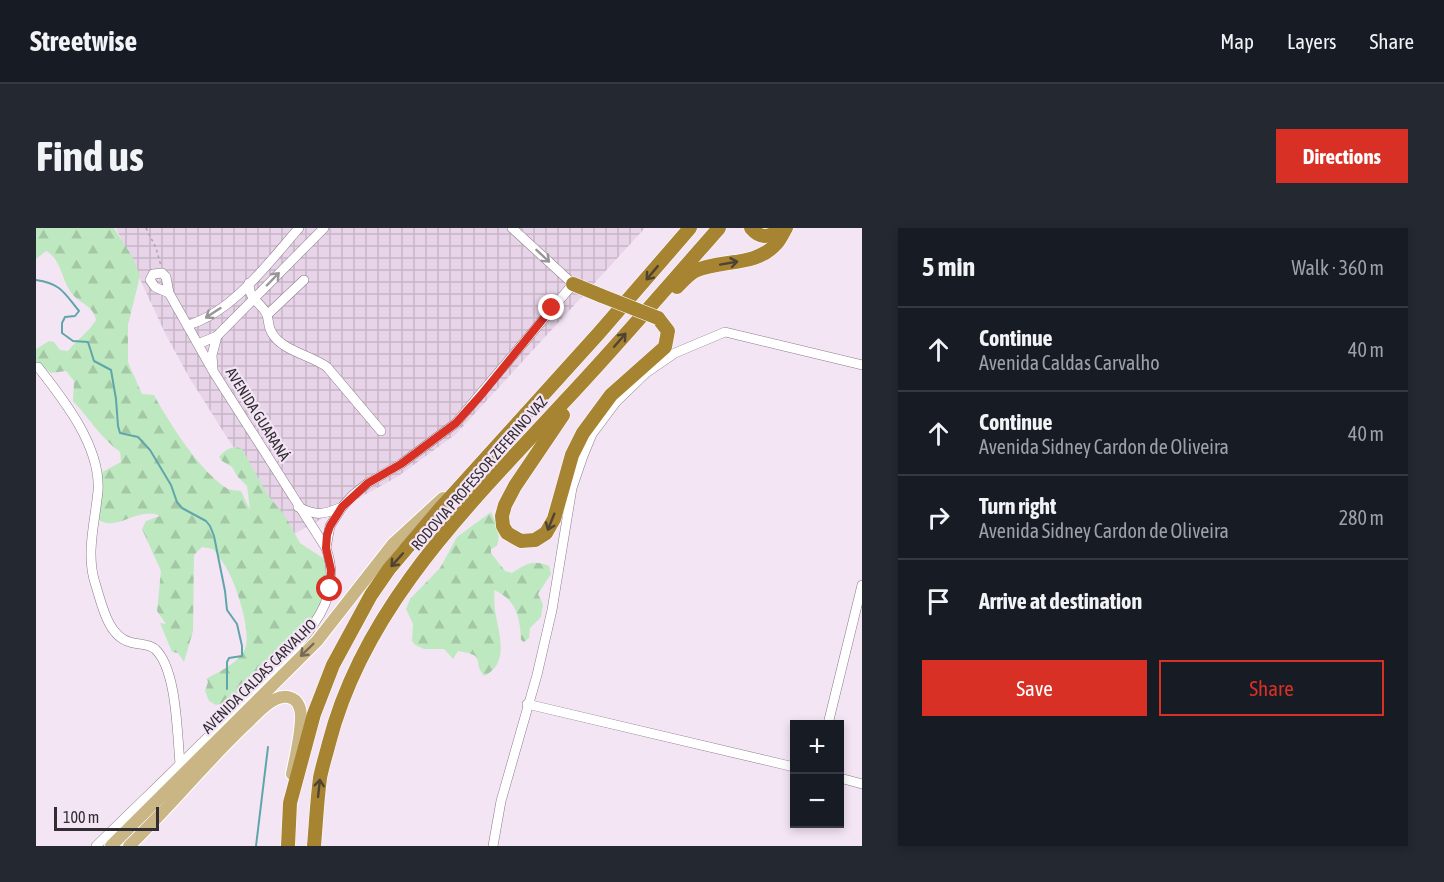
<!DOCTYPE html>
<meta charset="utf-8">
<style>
:root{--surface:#171b24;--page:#242831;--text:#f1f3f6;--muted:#9ea1a6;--line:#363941;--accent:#d93025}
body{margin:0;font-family:"Asap Condensed",sans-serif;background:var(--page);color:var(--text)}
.controls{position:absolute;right:18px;bottom:18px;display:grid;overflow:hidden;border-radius:0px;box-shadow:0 3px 9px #0003}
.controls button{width:54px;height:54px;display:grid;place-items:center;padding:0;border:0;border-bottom:2px solid var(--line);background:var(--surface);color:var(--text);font:30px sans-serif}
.scale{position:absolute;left:18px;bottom:15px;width:105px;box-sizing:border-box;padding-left:6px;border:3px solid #322d33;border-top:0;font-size:16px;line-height:21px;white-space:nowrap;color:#322d33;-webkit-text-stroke:4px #f4e5f5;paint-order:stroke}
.stop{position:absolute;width:18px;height:18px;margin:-14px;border:4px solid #d93025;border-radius:50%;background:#fff}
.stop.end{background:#d93025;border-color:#fff;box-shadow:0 2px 6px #0008}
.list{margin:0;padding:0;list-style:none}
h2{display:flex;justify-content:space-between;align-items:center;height:78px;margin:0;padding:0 24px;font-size:26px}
h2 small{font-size:20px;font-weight:400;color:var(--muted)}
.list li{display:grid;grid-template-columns:39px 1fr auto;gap:18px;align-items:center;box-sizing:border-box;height:84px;padding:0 24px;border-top:2px solid var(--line)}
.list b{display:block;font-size:22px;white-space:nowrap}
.list p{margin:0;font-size:20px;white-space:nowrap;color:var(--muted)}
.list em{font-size:20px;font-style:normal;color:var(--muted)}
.actions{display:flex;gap:12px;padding:18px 24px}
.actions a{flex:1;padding:14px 0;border:2px solid var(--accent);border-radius:0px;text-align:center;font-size:21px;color:var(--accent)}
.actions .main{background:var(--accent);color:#fff}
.icon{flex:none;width:33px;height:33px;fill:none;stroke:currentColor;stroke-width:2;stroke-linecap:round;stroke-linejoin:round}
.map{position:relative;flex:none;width:826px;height:618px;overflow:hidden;border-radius:0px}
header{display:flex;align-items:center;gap:36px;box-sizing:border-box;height:84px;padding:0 30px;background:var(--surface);border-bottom:2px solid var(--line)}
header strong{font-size:28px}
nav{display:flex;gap:33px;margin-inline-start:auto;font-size:21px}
.intro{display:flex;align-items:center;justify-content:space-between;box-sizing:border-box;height:144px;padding:0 36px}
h1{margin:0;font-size:42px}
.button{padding:15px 27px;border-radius:0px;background:var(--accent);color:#fff;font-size:21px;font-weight:700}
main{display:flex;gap:36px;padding:0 36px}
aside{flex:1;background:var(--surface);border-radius:0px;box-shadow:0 3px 9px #0003}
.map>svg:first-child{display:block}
.industrial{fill:url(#industrial-grid)}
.forest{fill:url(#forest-firs)}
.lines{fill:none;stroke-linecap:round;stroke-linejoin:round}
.stream{stroke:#5fa5a9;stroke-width:2}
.minor-casing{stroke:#887b89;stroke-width:10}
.major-casing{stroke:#fff;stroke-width:14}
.highway-casing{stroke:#fff;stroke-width:15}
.path{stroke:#afa4b0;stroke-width:1.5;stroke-dasharray:3 3;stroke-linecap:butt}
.minor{stroke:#fff;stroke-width:9}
.major{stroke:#cab584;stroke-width:12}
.highway{stroke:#a78432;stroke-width:14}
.highway-bridge-casing{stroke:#fff;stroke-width:15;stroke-linecap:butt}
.highway-bridge{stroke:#a78432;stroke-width:14}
.oneway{stroke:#989699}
.oneway2{stroke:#4f4333}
.oneway3{stroke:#766a57}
.route{stroke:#d93025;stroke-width:8}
.labels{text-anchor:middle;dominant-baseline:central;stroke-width:4.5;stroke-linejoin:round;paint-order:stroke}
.street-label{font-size:15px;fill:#322d33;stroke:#f4e5f5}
</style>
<header>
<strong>Streetwise</strong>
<nav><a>Map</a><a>Layers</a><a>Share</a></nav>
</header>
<div class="intro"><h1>Find us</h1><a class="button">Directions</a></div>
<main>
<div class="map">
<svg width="826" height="618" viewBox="0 0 826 618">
<defs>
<pattern id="industrial-grid" width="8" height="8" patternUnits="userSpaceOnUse" patternTransform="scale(1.5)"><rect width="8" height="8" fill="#e7d4e8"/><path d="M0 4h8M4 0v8" fill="none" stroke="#c7b6c7"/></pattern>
<pattern id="forest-firs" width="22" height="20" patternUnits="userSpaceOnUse" patternTransform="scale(1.5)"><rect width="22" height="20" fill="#bee9c0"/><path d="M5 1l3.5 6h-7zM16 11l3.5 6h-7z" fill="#a4c8a5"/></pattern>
</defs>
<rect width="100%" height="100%" fill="#f4e5f5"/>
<!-- industrial -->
<path class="industrial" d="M80,0H609L420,206L361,249L258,306L192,211L153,149L130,107Z"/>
<!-- forest -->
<g class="forest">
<path d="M0,0H78L97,30L104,48L92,97V134L106,166L118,167C134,196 164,244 192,261C197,263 201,262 205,263L214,282L211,258L201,248L196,239L186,233L183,229C188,222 198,216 206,221L231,266L249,288L264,315L290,332C293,367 277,398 253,423C242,433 228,441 216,451C204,461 197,475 180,477L173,473L169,463L172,454L170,451C183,444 200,436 208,423C217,408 201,360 193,345C189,336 183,329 177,321L166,319L158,327L157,403L148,434L142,425L136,424L124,395L130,396L121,383L125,343L106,301L110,293L124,288C101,277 79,308 59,289L57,249L85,234L84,224C65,210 53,190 37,173L38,153L30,143L15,145L0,133V121L13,113L18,114L24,122L32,123C41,111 52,105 60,92C58,79 46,76 38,68C25,54 26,31 10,23L0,31Z"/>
<path d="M455,284C461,296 465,306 461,318L455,321V325L469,343L476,345C489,336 497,331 513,338L515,346L502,366L507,376L505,389L494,400L493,410L488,414L485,412C484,390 481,372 458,362C459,369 458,376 459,382C462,404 475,435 448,448C435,431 452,428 422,423L417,431L408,421H388L379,417L376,413L377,396L370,381L374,371L404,340L421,309Z"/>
</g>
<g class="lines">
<!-- stream -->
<g class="stream">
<path d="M0,52C26,56 28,65 43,83L39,88L29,89L26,95V105L37,113L52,114L58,133L75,142L80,171L82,198L84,205L102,209L114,222L135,257L141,274L146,280L170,293L174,298L178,308L189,363L191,382L201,396L206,418V428L193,430L191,434V461"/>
<path d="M220,618L232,519"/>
</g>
<!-- minor casing -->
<g class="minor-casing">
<g id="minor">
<path d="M213,55C213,74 225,73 231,87C233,93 232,99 236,105C246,123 275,127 291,139L345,203"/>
<path d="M231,87L268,52"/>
<path d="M152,97C197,84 233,34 263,0"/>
<path d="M162,116L181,108L288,0"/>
<path d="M2,139C28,172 65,219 62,263C59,295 49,327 60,358C66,377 72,408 94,414C102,417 112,415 119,421C141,441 141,506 144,535"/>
<path d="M177,141L176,127L181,108"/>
<path d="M262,279C281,288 287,287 306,279"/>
<path d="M290,320L294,298L306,279L317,267L332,255L365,236L420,195L537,56L476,0"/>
<path d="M491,476L758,539"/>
<path d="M792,496L826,357"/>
<path d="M804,550L826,556"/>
<path d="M60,618C112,567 165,517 216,465C239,441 267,415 284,386C296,365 298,342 290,320L177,143L133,65L130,49L126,45L117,46L114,52L119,59L133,65"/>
<path d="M457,618L465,573L501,447L516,382L536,260L547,228L556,206L580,174L610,145L639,125L689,104L826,137"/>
</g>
</g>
<!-- major casing -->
<g class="major-casing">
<g id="major">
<path d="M75,618L281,413L357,316L407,270"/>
<path d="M93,618C133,580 168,536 208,498C218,489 228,476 240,471C248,467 259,468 263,478C269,490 259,532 256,546"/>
</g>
</g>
<!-- highway casing -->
<g class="highway-casing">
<g id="highway">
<path d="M715,0C725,12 735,9 746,0"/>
<path d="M537,56L566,68"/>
<path d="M641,59C646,54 652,47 659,43C684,31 720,39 740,16C744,12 747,5 750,0"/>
<path d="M527,187L479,258L469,277L466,288L467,298L471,305L485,313L499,312L510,305L518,291L536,227L547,205L575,167L629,119L632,103L622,90"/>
<path d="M252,618L254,575L278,486L297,437L335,367L353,341L403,282L563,105L654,0"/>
<path d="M278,618C280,595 281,573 284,550C286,539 290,527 293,515C328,378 433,277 526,176C580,119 631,59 683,0"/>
</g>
</g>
<!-- path -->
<path class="path" d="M110,0L120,20L125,38"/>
<!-- minor -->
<use href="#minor" class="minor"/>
<!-- major -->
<use href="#major" class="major"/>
<!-- highway -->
<use href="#highway" class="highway"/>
<!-- highway-bridge casing -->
<g class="highway-bridge-casing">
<path id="highway-bridge" d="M566,68L622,90"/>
</g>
<!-- highway-bridge -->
<use href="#highway-bridge" class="highway-bridge"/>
</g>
<!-- one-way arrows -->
<defs><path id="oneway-shaft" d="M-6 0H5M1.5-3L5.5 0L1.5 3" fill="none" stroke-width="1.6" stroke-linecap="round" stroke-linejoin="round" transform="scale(1.5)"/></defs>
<g class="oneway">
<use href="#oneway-shaft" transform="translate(507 28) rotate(43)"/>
<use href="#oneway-shaft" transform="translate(237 51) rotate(-46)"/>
<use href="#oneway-shaft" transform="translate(177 85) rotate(147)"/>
</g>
<g class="oneway2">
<use href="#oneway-shaft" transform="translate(693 35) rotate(-10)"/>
<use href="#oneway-shaft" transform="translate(616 45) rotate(130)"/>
<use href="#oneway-shaft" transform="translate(584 112) rotate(-49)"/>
<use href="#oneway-shaft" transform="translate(515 294) rotate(112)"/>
<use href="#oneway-shaft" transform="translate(361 332) rotate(132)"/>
<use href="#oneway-shaft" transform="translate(283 560) rotate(-84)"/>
</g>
<use class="oneway3" href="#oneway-shaft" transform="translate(271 422) rotate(136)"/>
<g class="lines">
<!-- route -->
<path class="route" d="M294,361L295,342L290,320L291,307L294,298L306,279L332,255L365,236L420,195L445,167L516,80"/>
</g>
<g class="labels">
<!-- street labels -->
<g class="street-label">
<text transform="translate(222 186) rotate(58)">AVENIDA GUARANÁ</text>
<text transform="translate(443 245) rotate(-49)">RODOVIA PROFESSOR ZEFERINO VAZ</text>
<text transform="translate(223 448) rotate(-45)">AVENIDA CALDAS CARVALHO</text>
</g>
</g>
</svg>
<div class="controls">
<button>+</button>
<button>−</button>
</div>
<div class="scale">100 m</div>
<div class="stop" style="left:294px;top:361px"></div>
<div class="stop end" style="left:516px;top:80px"></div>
</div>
<aside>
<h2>5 min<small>Walk · 360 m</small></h2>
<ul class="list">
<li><svg class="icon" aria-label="ahead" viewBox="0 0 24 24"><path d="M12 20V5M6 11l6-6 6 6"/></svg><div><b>Continue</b><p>Avenida Caldas Carvalho</p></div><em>40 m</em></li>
<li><svg class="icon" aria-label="ahead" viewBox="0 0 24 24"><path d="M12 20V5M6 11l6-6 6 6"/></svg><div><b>Continue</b><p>Avenida Sidney Cardon de Oliveira</p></div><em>40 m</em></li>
<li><svg class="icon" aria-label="right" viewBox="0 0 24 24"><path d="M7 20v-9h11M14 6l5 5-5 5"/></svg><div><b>Turn right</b><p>Avenida Sidney Cardon de Oliveira</p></div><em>280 m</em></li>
<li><svg class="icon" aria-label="arrive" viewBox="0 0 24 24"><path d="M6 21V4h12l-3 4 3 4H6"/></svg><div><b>Arrive at destination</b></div></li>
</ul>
<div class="actions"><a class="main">Save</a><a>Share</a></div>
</aside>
</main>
